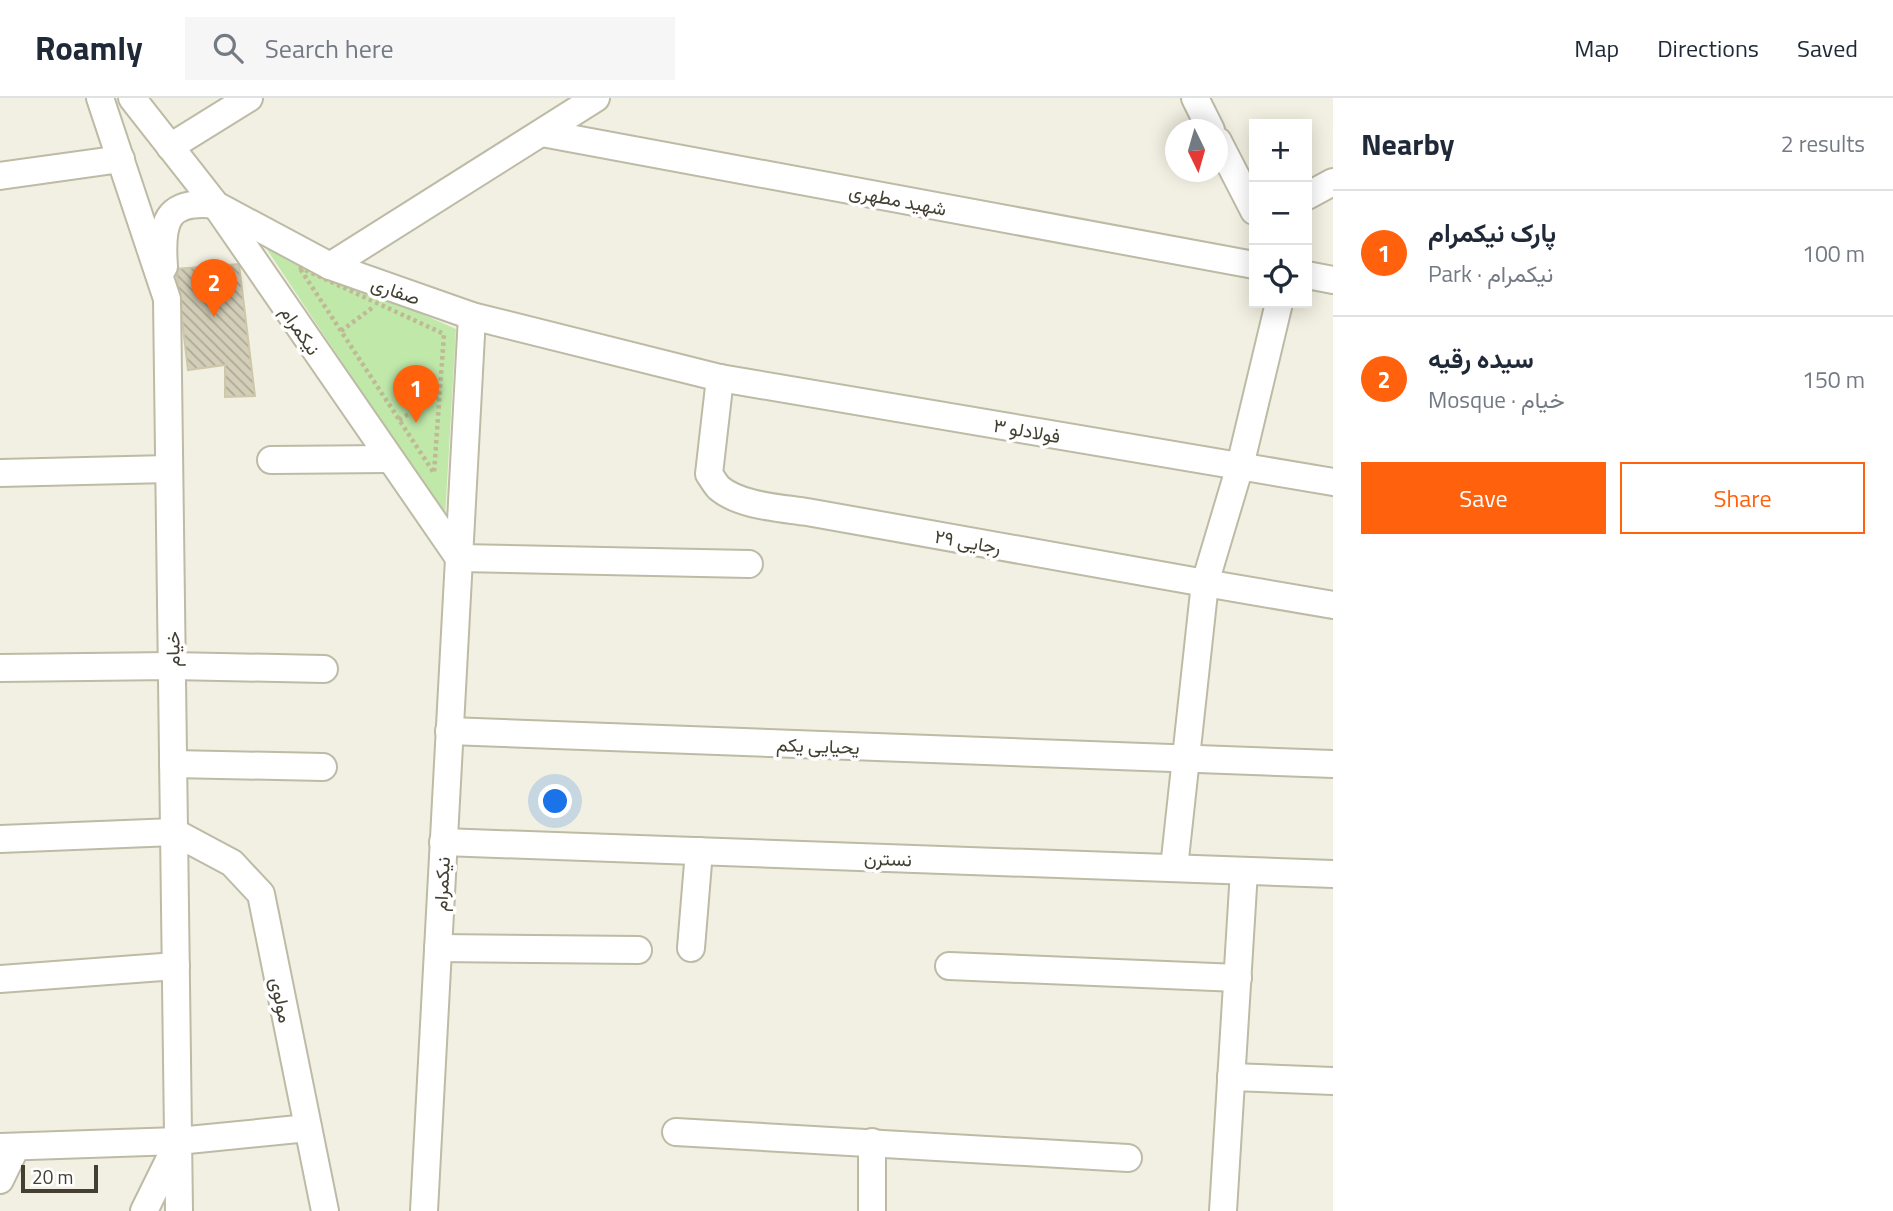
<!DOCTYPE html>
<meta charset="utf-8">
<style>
:root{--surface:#fff;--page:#f6f6f7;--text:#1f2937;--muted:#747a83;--line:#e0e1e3;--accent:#ff610c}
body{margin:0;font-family:"Titillium Web",Vazirmatn,sans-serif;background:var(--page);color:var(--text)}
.controls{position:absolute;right:21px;top:21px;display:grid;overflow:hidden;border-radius:0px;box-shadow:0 4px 18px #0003}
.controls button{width:63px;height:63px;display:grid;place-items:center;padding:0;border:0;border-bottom:2px solid var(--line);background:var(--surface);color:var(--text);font:35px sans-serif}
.compass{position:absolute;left:1165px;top:21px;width:63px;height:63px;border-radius:50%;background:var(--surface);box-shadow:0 4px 18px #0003;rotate:175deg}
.scale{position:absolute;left:21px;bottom:18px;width:77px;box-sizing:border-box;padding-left:7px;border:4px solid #434033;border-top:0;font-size:19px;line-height:24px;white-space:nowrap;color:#434033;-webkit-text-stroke:5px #fff;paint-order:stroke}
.you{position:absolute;left:556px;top:704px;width:24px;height:24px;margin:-18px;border:5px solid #fff;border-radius:50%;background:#1a73e8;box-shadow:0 0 0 10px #1a73e833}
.badge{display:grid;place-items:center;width:46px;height:46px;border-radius:50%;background:var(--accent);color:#fff;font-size:23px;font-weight:700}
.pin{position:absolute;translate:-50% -58px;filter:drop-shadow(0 2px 4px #0008)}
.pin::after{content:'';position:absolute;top:37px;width:24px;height:21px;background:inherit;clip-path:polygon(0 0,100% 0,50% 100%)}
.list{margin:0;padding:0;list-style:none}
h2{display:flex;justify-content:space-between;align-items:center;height:91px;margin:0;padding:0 28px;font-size:30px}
h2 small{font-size:23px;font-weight:400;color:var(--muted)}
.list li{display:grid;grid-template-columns:46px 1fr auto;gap:21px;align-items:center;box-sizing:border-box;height:126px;padding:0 28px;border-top:2px solid var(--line)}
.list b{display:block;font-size:26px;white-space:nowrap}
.list p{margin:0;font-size:23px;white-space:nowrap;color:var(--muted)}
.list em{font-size:23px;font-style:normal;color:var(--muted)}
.actions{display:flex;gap:14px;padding:21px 28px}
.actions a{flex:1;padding:16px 0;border:2px solid var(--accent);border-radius:0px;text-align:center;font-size:24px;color:var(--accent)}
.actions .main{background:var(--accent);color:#fff}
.icon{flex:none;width:38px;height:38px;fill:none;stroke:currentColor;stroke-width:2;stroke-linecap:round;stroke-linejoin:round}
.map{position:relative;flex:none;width:1333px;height:1113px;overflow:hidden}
header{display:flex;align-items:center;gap:42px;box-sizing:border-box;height:98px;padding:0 35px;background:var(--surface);border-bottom:2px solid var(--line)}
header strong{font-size:33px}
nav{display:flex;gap:38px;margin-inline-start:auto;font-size:24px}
.search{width:490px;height:63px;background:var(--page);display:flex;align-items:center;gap:18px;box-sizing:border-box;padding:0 24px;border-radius:0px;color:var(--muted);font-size:26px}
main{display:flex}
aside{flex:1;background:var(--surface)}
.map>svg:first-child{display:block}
.green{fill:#bfe8a9}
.building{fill:url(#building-back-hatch);stroke:#cec8ab;stroke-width:2}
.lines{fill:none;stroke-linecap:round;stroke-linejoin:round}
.street-casing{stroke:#bdbaa5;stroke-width:30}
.path{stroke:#bfb996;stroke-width:4.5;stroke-dasharray:3.5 3.5;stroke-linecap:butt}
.street{stroke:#fff;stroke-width:26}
.labels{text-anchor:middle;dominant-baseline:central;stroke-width:7;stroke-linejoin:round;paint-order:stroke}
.street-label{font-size:19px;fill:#434033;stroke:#fff}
</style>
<header>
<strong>Roamly</strong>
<div class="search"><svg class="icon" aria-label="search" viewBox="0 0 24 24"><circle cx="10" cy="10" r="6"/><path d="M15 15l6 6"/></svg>Search here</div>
<nav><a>Map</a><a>Directions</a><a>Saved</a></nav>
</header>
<main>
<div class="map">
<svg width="1333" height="1113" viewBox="0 0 1333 1113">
<defs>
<pattern id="building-back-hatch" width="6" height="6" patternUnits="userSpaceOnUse" patternTransform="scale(1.75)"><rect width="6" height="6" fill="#d3ceb8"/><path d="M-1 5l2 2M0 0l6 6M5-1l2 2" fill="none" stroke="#ada996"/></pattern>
</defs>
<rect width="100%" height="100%" fill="#f2f0e2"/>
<!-- green -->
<path class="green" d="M264,147L456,231L445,419Z"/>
<!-- building -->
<path class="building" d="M239,166L255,298L225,299V267L188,272L176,171Z"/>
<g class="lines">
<!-- street casing -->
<g class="street-casing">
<g id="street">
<path d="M100,0L167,201L179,1113"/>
<path d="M132,0L216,107L330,168L472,218L720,280L1333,384"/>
<path d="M1195,0L1211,32"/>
<path d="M542,35L1254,167"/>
<path d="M1218,43L1254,113"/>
<path d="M170,49L249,0"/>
<path d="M0,78L121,61"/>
<path d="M1307,98L1333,84"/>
<path d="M219,112L459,460L749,466"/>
<path d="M330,168L596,0"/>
<path d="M164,169C161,126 164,101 216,107"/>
<path d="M1307,177L1333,182"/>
<path d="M720,280L709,376C712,380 715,386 719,390C740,408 781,410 807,414L1205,485L1333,507"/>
<path d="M271,362L389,361"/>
<path d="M0,375L169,371"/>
<path d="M0,570L172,568L324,571"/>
<path d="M449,633L1333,666"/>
<path d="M173,666L323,669"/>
<path d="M0,741L174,734L232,765L261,796L325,1113"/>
<path d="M443,744L1333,776"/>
<path d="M1174,770L1205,485L1240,368L1279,205"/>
<path d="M438,850L638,852"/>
<path d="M691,850L699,753"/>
<path d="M949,868L1238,880"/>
<path d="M0,881L176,868"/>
<path d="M1231,979L1333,983"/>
<path d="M676,1034L1128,1060"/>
<path d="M0,1049L178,1043L308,1030"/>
<path d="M0,1082L16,1049"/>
<path d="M144,1113L176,1048"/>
<path d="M424,1113L472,218"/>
<path d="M872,1113V1044"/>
<path d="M1223,1113L1244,773"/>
</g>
</g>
<!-- path -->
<g class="path">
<path d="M299,169L444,236L434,375Z"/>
<path d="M341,233L372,210"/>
<path d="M399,322L439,297"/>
</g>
<!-- street -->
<use href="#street" class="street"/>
</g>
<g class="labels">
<!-- street labels -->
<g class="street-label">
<text transform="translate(898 101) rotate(11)">شهید مطهری</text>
<text transform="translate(396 192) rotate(19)">صفاری</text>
<text transform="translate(301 232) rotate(56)">نیکمرام</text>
<text transform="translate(1027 332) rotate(10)">فولادلو ۳</text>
<text transform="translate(968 443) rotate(10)">رجایی ۲۹</text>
<text transform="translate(172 551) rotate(-91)">خیام</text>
<text transform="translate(818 647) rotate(2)">یحیایی یکم</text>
<text transform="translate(888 760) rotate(2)">نسترن</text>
<text transform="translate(441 786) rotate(-87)">نیکمرام</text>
<text transform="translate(282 902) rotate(78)">مولوی</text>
</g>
</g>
</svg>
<div class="controls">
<button>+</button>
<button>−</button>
<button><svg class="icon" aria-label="locate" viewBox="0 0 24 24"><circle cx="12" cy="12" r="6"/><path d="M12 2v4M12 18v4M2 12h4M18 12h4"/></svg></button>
</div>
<svg class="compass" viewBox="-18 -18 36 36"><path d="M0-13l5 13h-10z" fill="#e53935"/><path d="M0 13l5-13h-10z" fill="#747a83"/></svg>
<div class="scale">20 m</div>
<div class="you"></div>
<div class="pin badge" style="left:416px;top:325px">1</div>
<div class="pin badge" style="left:214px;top:219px">2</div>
</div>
<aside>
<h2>Nearby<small>2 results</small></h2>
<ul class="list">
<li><span class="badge">1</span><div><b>پارک نیکمرام</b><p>Park · نیکمرام</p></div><em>100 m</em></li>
<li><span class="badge">2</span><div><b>سیده رقیه</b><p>Mosque · خیام</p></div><em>150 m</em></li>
</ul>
<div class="actions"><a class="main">Save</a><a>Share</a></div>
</aside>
</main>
